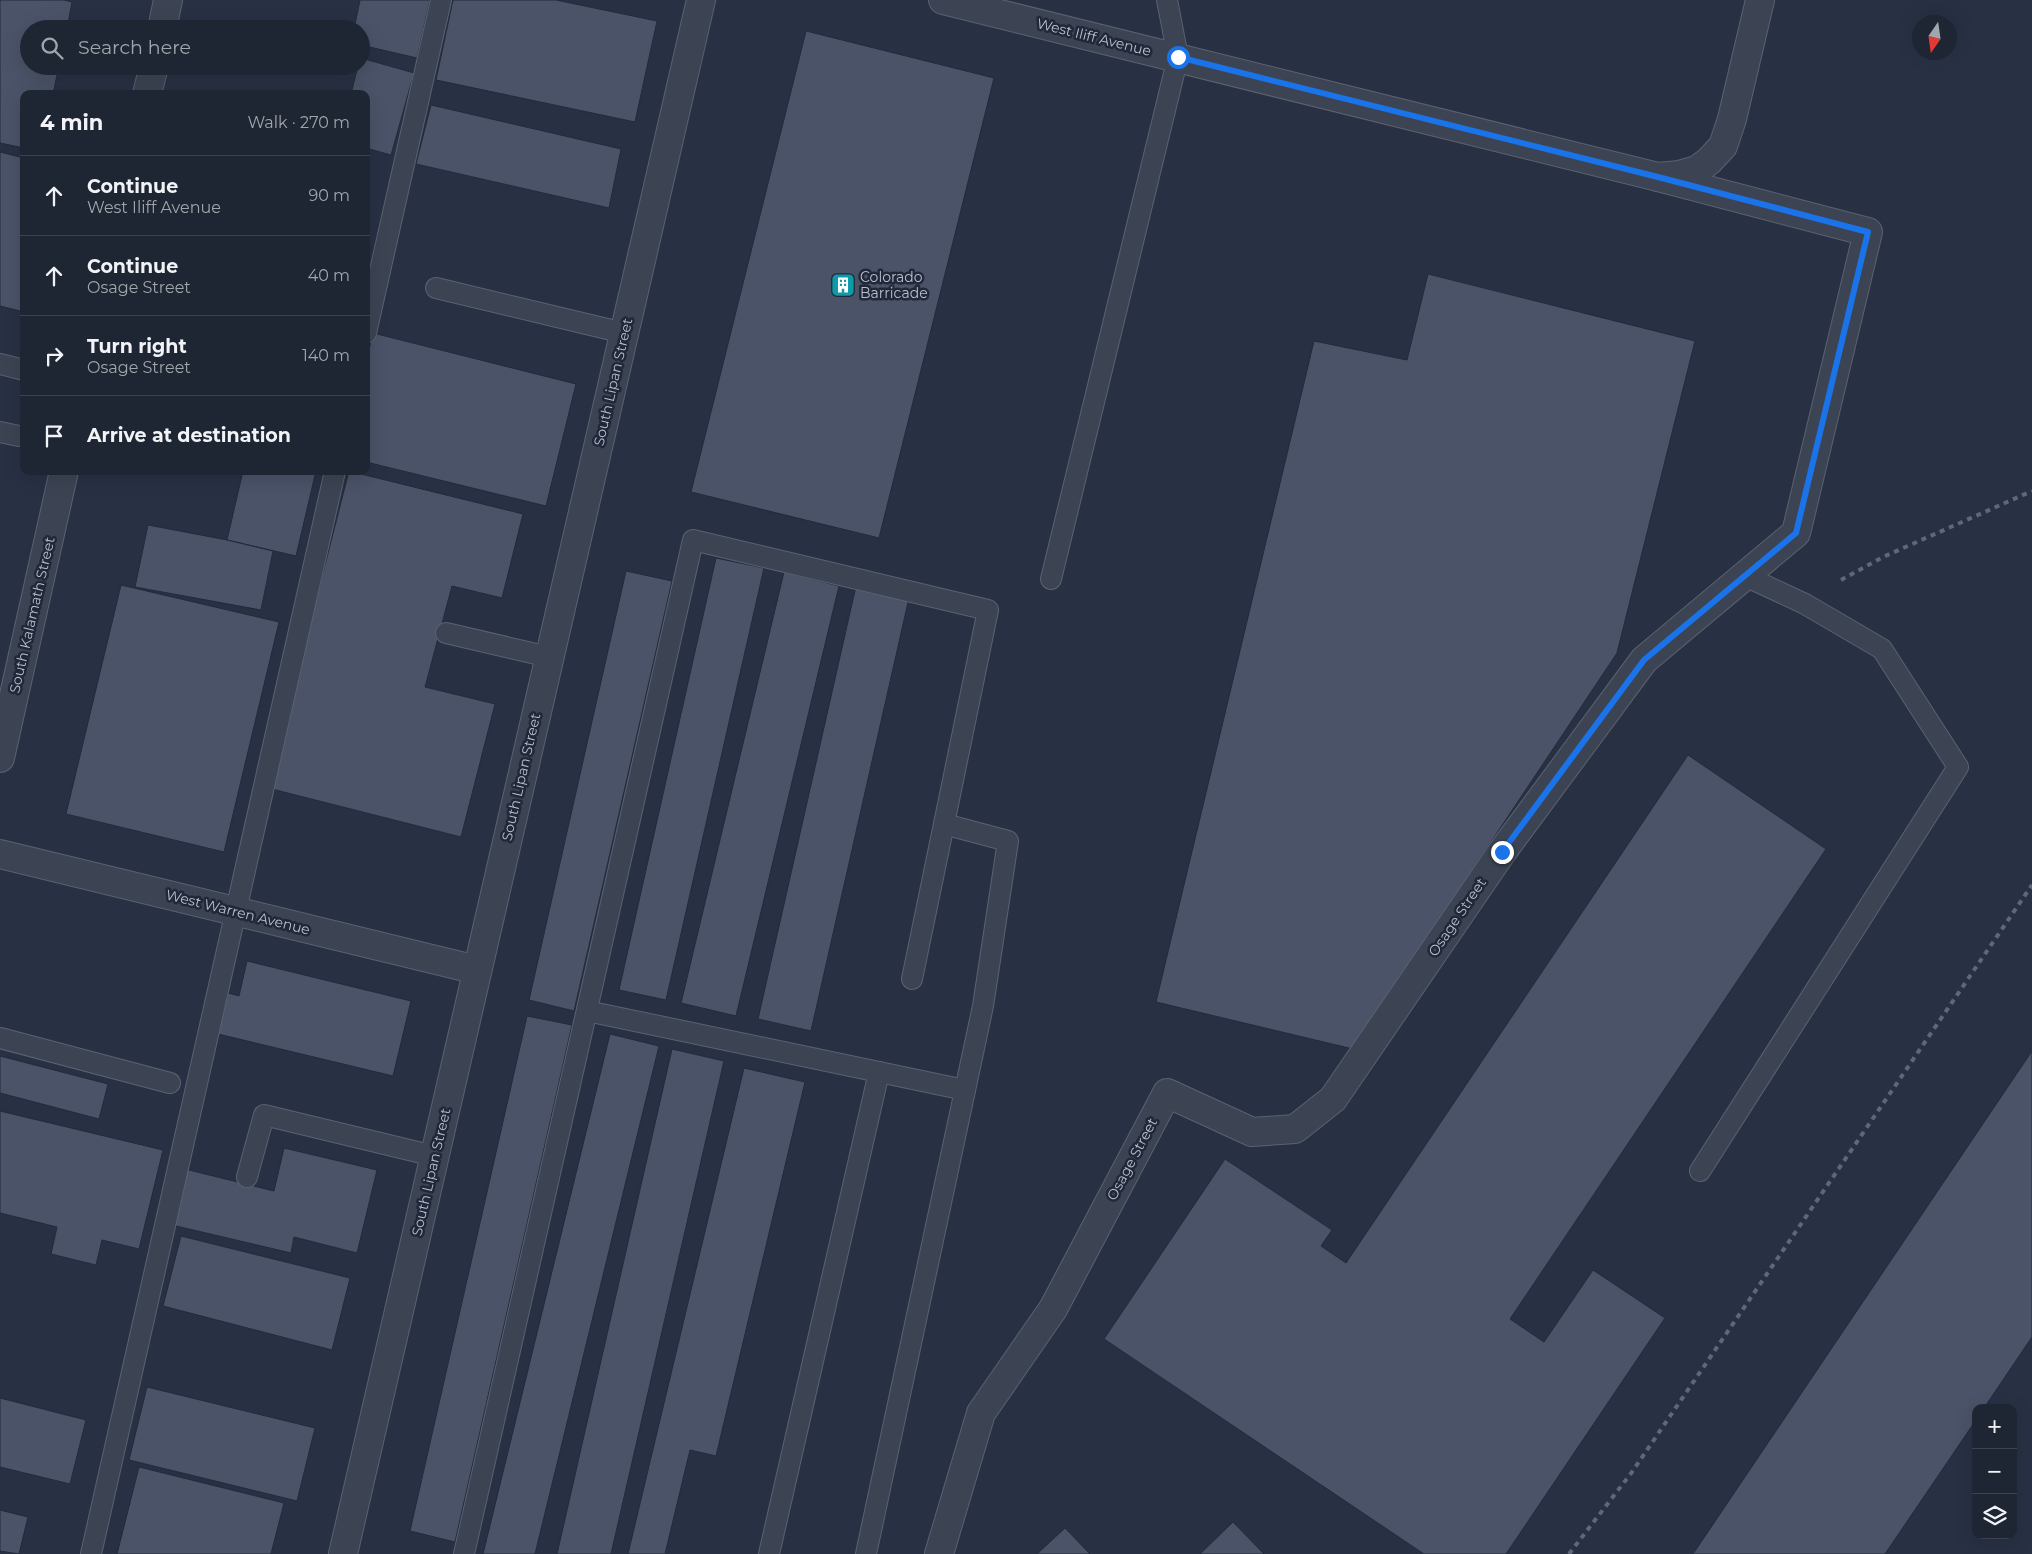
<!DOCTYPE html>
<meta charset="utf-8">
<style>
:root{--surface:#1e2533;--page:#2b313f;--text:#f1f3f6;--muted:#a1a5ac;--line:#3c424e}
body{margin:0;font-family:Montserrat,sans-serif;background:var(--page);color:var(--text)}
.controls{position:absolute;right:15px;bottom:15px;display:grid;overflow:hidden;border-radius:10px;box-shadow:0 5px 20px #0002}
.controls button{width:45px;height:45px;display:grid;place-items:center;padding:0;border:0;border-bottom:1px solid var(--line);background:var(--surface);color:var(--text);font:25px sans-serif}
.compass{position:absolute;left:1912px;top:15px;width:45px;height:45px;border-radius:50%;background:var(--surface);box-shadow:0 5px 20px #0002;rotate:193deg}
.stop{position:absolute;width:15px;height:15px;margin:-11px;border:4px solid #1a73e8;border-radius:50%;background:#fff}
.stop.end{background:#1a73e8;border-color:#fff;box-shadow:0 1px 5px #0008}
.list{margin:0;padding:0;list-style:none}
h2{display:flex;justify-content:space-between;align-items:center;height:65px;margin:0;padding:0 20px;font-size:21px}
h2 small{font-size:16px;font-weight:400;color:var(--muted)}
.list li{display:grid;grid-template-columns:32px 1fr auto;gap:15px;align-items:center;box-sizing:border-box;height:80px;padding:0 20px;border-top:1px solid var(--line)}
.list b{display:block;font-size:19px;white-space:nowrap}
.list p{margin:0;font-size:16px;white-space:nowrap;color:var(--muted)}
.list em{font-size:16px;font-style:normal;color:var(--muted)}
.icon{flex:none;width:28px;height:28px;fill:none;stroke:currentColor;stroke-width:2;stroke-linecap:round;stroke-linejoin:round}
.map{position:relative;flex:none;width:2032px;height:1554px;overflow:hidden}
.search{position:absolute;background:var(--surface);box-shadow:0 5px 20px #0002;left:20px;top:20px;width:350px;height:55px;display:flex;align-items:center;gap:12px;box-sizing:border-box;padding:0 18px;border-radius:28px;color:var(--muted);font-size:19px}
.panel{position:absolute;background:var(--surface);box-shadow:0 5px 20px #0002;left:20px;top:90px;width:350px;height:385px;border-radius:10px}
.map>svg:first-child{display:block}
.building{fill:#4a5368;stroke:#232a3b}
.lines{fill:none;stroke-linecap:round;stroke-linejoin:round}
.lane-casing{stroke:#5b6171;stroke-width:22}
.street-casing{stroke:#5b6171;stroke-width:30}
.lane{stroke:#3c4453;stroke-width:20}
.street{stroke:#3c4453;stroke-width:28}
.rail{stroke:#5f677a;stroke-width:4;stroke-dasharray:5 5;stroke-linecap:butt}
.route{stroke:#1a73e8;stroke-width:6}
.labels{text-anchor:middle;dominant-baseline:central;stroke-width:5;stroke-linejoin:round;paint-order:stroke}
.street-label{font-size:14px;fill:#babfcd;stroke:#212839}
.poi-label{font-size:14px;fill:#babfcd;stroke:#212839;text-anchor:start}
</style>
<div class="map">
<svg width="2032" height="1554" viewBox="0 0 2032 1554">
<rect width="100%" height="100%" fill="#283144"/>
<!-- building -->
<g class="building">
<path d="M0,0H64L72,2L67,29H29V66H59L53,94H24V148L0,143Z"/>
<path d="M360,0H430L417,58L361,45V29H354Z"/>
<path d="M453,0H556L657,21L635,122L436,80Z"/>
<path d="M806,31L994,78L879,538L691,492Z"/>
<path d="M361,58L414,73L391,155L366,148V94H351L358,66H361Z"/>
<path d="M431,105L621,149L609,208L416,164Z"/>
<path d="M0,152L24,158V312L0,306Z"/>
<path d="M1428,274L1695,341L1617,653L1353,1049L1156,1002L1314,341L1407,360Z"/>
<path d="M373,333L576,384L546,506L366,462V362Z"/>
<path d="M243,471H316L296,556L227,540Z"/>
<path d="M349,471L523,514L502,598L452,586L425,687L495,704L461,837L268,788Z"/>
<path d="M148,525L227,540L273,551L261,610L135,587Z"/>
<path d="M716,558L764,568L666,1000L619,990Z"/>
<path d="M626,571L672,581L574,1011L529,1000Z"/>
<path d="M784,572L839,586L736,1016L681,1003Z"/>
<path d="M121,585L279,622L224,852L66,814Z"/>
<path d="M856,586L909,598L811,1031L758,1019Z"/>
<path d="M1688,755L1826,849L1510,1319L1544,1342L1593,1270L1665,1318L1506,1554H1424L1104,1339L1225,1159L1332,1230L1321,1246L1346,1263Z"/>
<path d="M247,961L411,1001L393,1076L218,1034L228,993L239,996Z"/>
<path d="M527,1016L572,1025L455,1542L410,1531Z"/>
<path d="M610,1034L659,1046L535,1554H483Z"/>
<path d="M672,1049L724,1061L611,1554H557Z"/>
<path d="M2032,1051V1337L1984,1408H1976V1420L1885,1554H1693Z"/>
<path d="M0,1056L108,1084L99,1119L0,1093Z"/>
<path d="M744,1068L805,1082L716,1456L690,1450L665,1554H628Z"/>
<path d="M0,1111L163,1150L139,1249L102,1240L96,1265L51,1254L57,1227L0,1213Z"/>
<path d="M284,1148L377,1170L357,1253L294,1237L291,1253L172,1225L185,1169L274,1191Z"/>
<path d="M181,1236L350,1278L332,1350L163,1306Z"/>
<path d="M147,1387L315,1428L297,1501L129,1460Z"/>
<path d="M0,1398L86,1420L70,1484L0,1467Z"/>
<path d="M139,1467L284,1503L271,1554H117Z"/>
<path d="M0,1510L28,1517L19,1554L0,1551Z"/>
<path d="M1233,1522L1264,1554H1200Z"/>
<path d="M1065,1528L1090,1554H1037Z"/>
</g>
<g class="lines">
<!-- lane casing -->
<g class="lane-casing">
<g id="lane">
<path d="M436,288L624,333"/>
<path d="M366,333L441,0"/>
<path d="M0,364L24,370"/>
<path d="M0,432L19,436"/>
<path d="M1051,579L1178,57L1167,0"/>
<path d="M446,633L549,657"/>
<path d="M912,979L944,824"/>
<path d="M587,1011L879,1072L769,1554"/>
<path d="M0,1038L170,1083"/>
<path d="M879,1072L965,1090"/>
<path d="M1700,1171L1958,767L1882,649L1805,604L1745,576"/>
<path d="M247,1177L264,1115L434,1156"/>
<path d="M91,1554L335,471"/>
<path d="M464,1554L693,540L988,610L944,824L1008,841L983,1006L866,1554"/>
</g>
</g>
<!-- street casing -->
<g class="street-casing">
<g id="street">
<path d="M943,0L1658,177L1679,175L1697,170L1709,161L1723,146L1732,119L1760,0"/>
<path d="M162,29L168,0"/>
<path d="M147,94L154,66"/>
<path d="M0,758L64,471"/>
<path d="M0,854L477,970"/>
<path d="M343,1554L701,0"/>
<path d="M939,1554L981,1413L1053,1309L1167,1093L1252,1132L1295,1129L1333,1099L1502,852L1644,660L1796,533L1868,232L1658,177"/>
</g>
</g>
<!-- lane -->
<use href="#lane" class="lane"/>
<!-- street -->
<use href="#street" class="street"/>
<!-- rail -->
<g class="rail">
<path d="M1841,580L1883,557L2032,491"/>
<path d="M1569,1554L1632,1472L2032,885"/>
</g>
</g>
<g class="lines">
<!-- route -->
<path class="route" d="M1178,57L1658,177L1868,232L1796,533L1644,660L1502,852"/>
</g>
<!-- icons -->
<defs>
<g id="building-square" transform="scale(1.25)"><rect x="-9" y="-9" width="18" height="18" rx="4" fill="#0f9aa8" stroke="#212839"/><path d="M-4-6H4V6H1V3H-1V6H-4ZM-2.5-4.3h1.7v1.8h-1.7ZM.8-4.3h1.7v1.8H.8ZM-2.5-1h1.7V.8h-1.7ZM.8-1h1.7V.8H.8Z" fill="#fff"/></g>
</defs>
<g fill-rule="evenodd">
<use href="#building-square" x="843" y="285"/>
</g>
<g class="labels">
<!-- street labels -->
<g class="street-label">
<text transform="translate(1094 37) rotate(14)">West Iliff Avenue</text>
<text transform="translate(613 382) rotate(-77)">South Lipan Street</text>
<text transform="translate(32 615) rotate(-77)">South Kalamath Street</text>
<text transform="translate(521 777) rotate(-77)">South Lipan Street</text>
<text transform="translate(238 912) rotate(14)">West Warren Avenue</text>
<text transform="translate(1457 917) rotate(-56)">Osage Street</text>
<text transform="translate(1132 1159) rotate(-62)">Osage Street</text>
<text transform="translate(431 1172) rotate(-77)">South Lipan Street</text>
</g>
<!-- poi labels -->
<g class="poi-label">
<text x="860" y="277">Colorado<tspan x="860" dy="16">Barricade</tspan></text>
</g>
</g>
</svg>
<div class="controls">
<button>+</button>
<button>−</button>
<button><svg class="icon" aria-label="layers" viewBox="0 0 24 24"><path d="M12 4l9 5-9 5-9-5zM3 14l9 5 9-5"/></svg></button>
</div>
<svg class="compass" viewBox="-18 -18 36 36"><path d="M0-13l5 13h-10z" fill="#e53935"/><path d="M0 13l5-13h-10z" fill="#a1a5ac"/></svg>
<div class="stop" style="left:1178px;top:57px"></div>
<div class="stop end" style="left:1502px;top:852px"></div>
<div class="search"><svg class="icon" aria-label="search" viewBox="0 0 24 24"><circle cx="10" cy="10" r="6"/><path d="M15 15l6 6"/></svg>Search here</div>
<section class="panel">
<h2>4 min<small>Walk · 270 m</small></h2>
<ul class="list">
<li><svg class="icon" aria-label="ahead" viewBox="0 0 24 24"><path d="M12 20V5M6 11l6-6 6 6"/></svg><div><b>Continue</b><p>West Iliff Avenue</p></div><em>90 m</em></li>
<li><svg class="icon" aria-label="ahead" viewBox="0 0 24 24"><path d="M12 20V5M6 11l6-6 6 6"/></svg><div><b>Continue</b><p>Osage Street</p></div><em>40 m</em></li>
<li><svg class="icon" aria-label="right" viewBox="0 0 24 24"><path d="M7 20v-9h11M14 6l5 5-5 5"/></svg><div><b>Turn right</b><p>Osage Street</p></div><em>140 m</em></li>
<li><svg class="icon" aria-label="arrive" viewBox="0 0 24 24"><path d="M6 21V4h12l-3 4 3 4H6"/></svg><div><b>Arrive at destination</b></div></li>
</ul>
</section>
</div>
